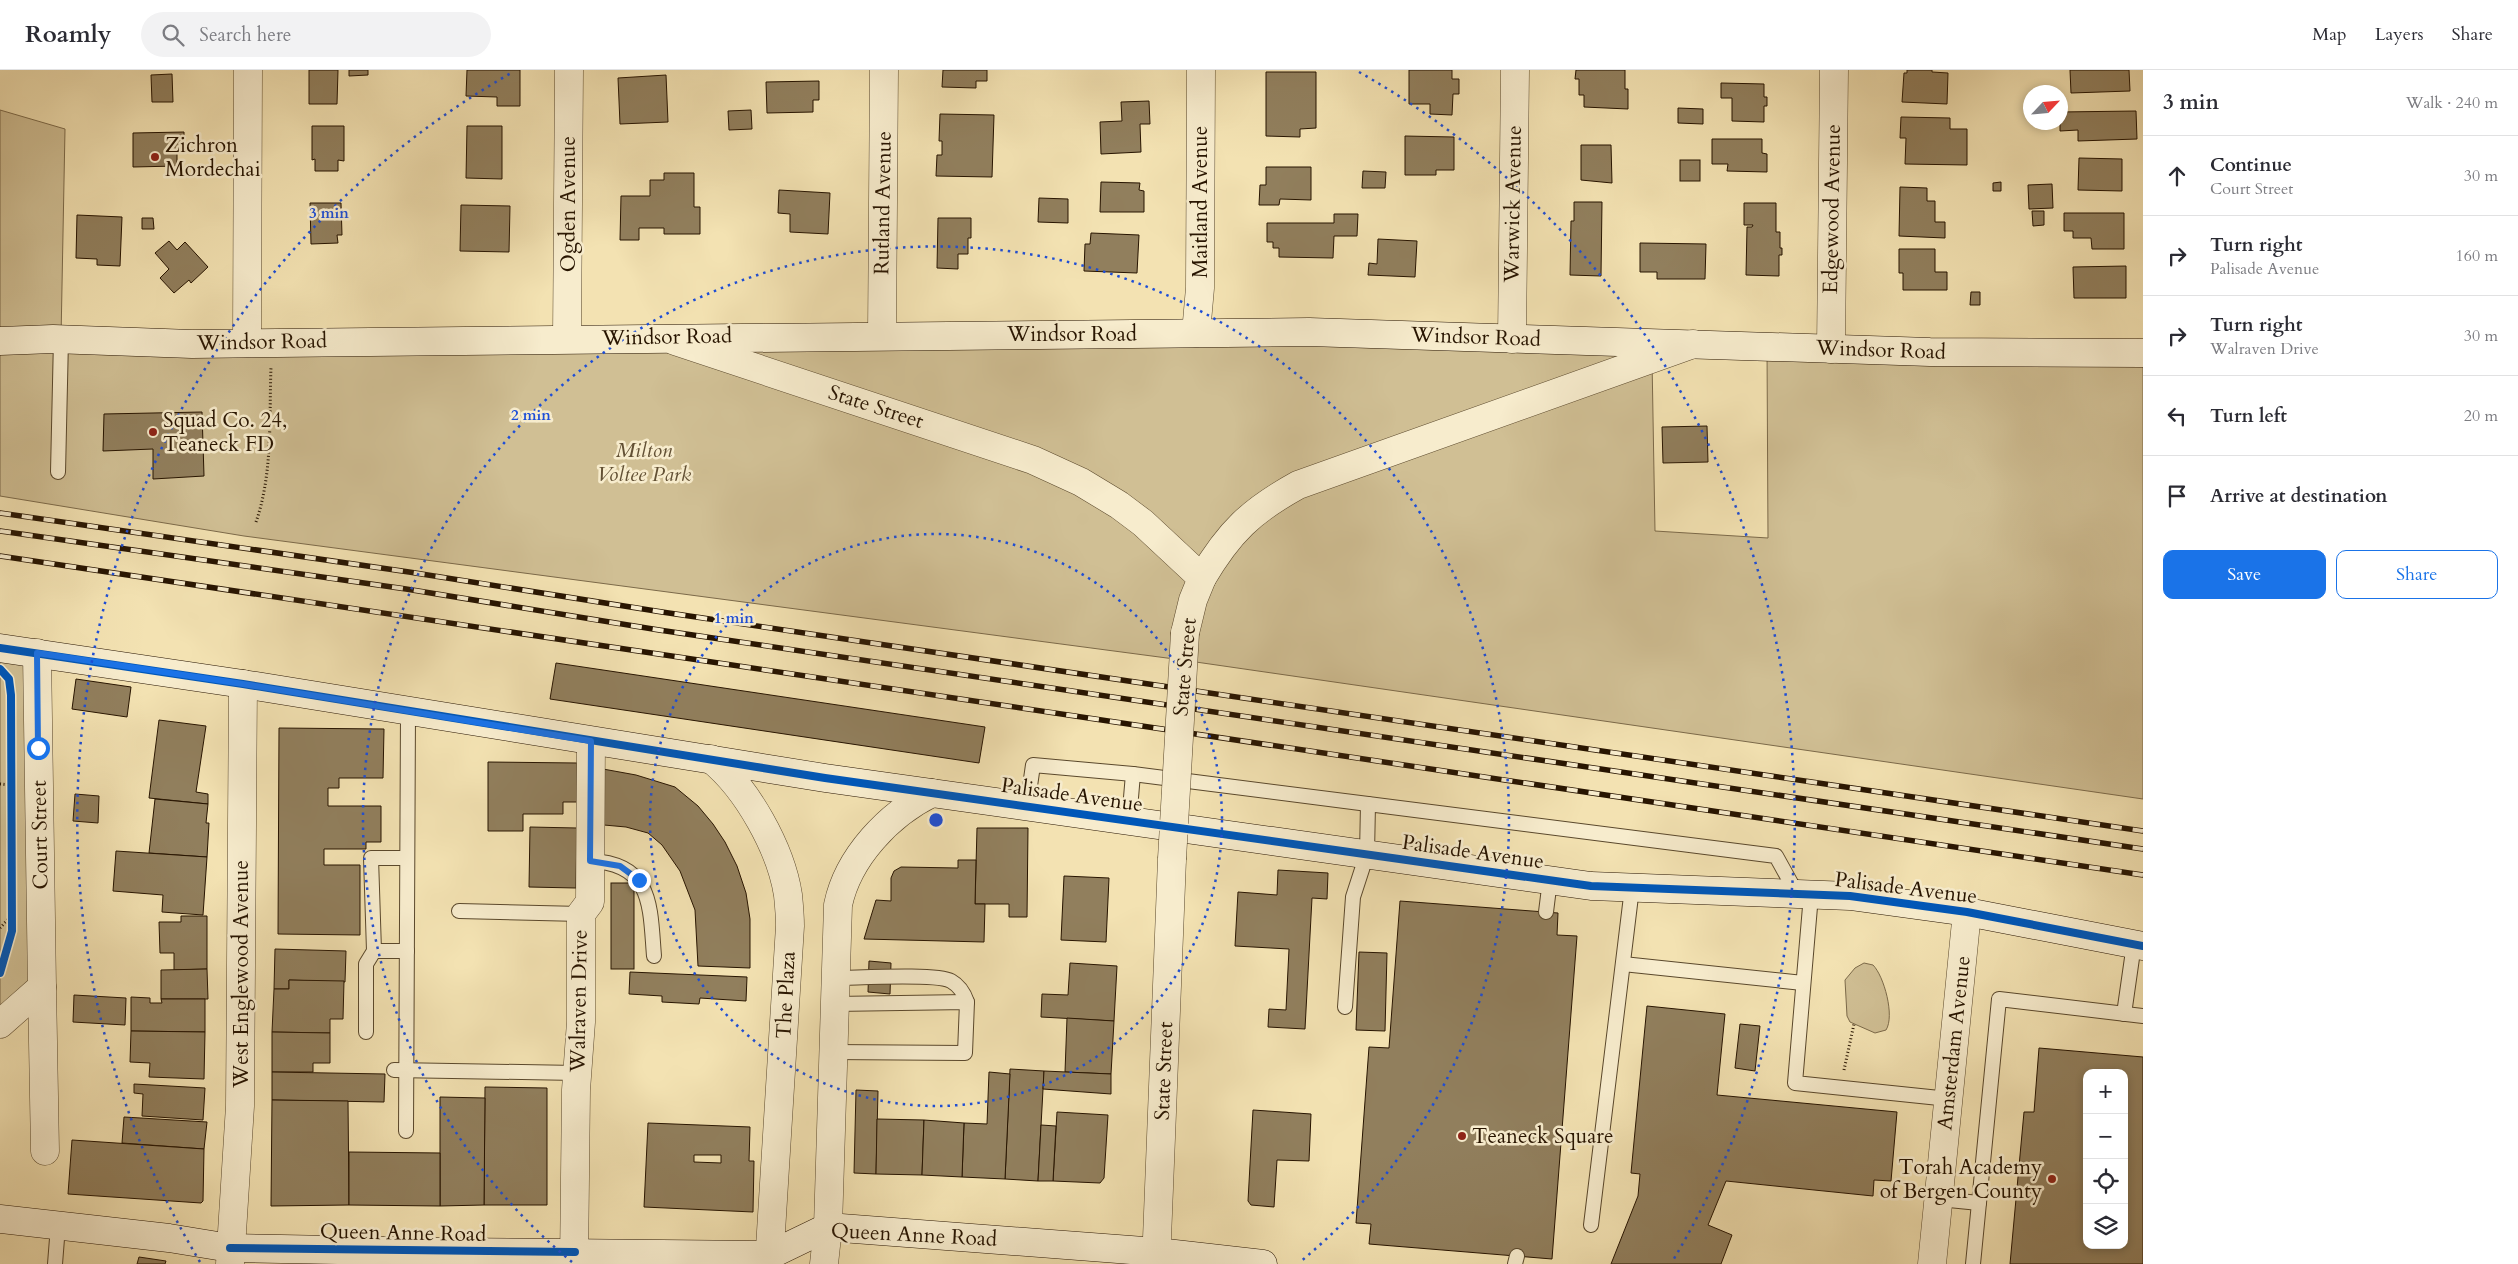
<!DOCTYPE html>
<meta charset="utf-8">
<style>
:root{--surface:#fff;--page:#f2f2f3;--text:#2b2b33;--muted:#7c7c81;--line:#e1e1e2;--accent:#1a73e8}
body{margin:0;font-family:Cardo,serif;background:var(--page);color:var(--text)}
.controls{position:absolute;right:15px;bottom:15px;display:grid;overflow:hidden;border-radius:10px;box-shadow:0 2px 8px #0003}
.controls button{width:45px;height:45px;display:grid;place-items:center;padding:0;border:0;border-bottom:1px solid var(--line);background:var(--surface);color:var(--text);font:25px sans-serif}
.compass{position:absolute;left:2023px;top:15px;width:45px;height:45px;border-radius:50%;background:var(--surface);box-shadow:0 2px 8px #0003;rotate:64deg}
.stop{position:absolute;width:15px;height:15px;margin:-11px;border:4px solid #1a73e8;border-radius:50%;background:#fff}
.stop.end{background:#1a73e8;border-color:#fff;box-shadow:0 1px 5px #0008}
.list{margin:0;padding:0;list-style:none}
h2{display:flex;justify-content:space-between;align-items:center;height:65px;margin:0;padding:0 20px;font-size:21px}
h2 small{font-size:16px;font-weight:400;color:var(--muted)}
.list li{display:grid;grid-template-columns:32px 1fr auto;gap:15px;align-items:center;box-sizing:border-box;height:80px;padding:0 20px;border-top:1px solid var(--line)}
.list b{display:block;font-size:19px;white-space:nowrap}
.list p{margin:0;font-size:16px;white-space:nowrap;color:var(--muted)}
.list em{font-size:16px;font-style:normal;color:var(--muted)}
.actions{display:flex;gap:10px;padding:15px 20px}
.actions a{flex:1;padding:11px 0;border:1px solid var(--accent);border-radius:10px;text-align:center;font-size:18px;color:var(--accent)}
.actions .main{background:var(--accent);color:#fff}
.icon{flex:none;width:28px;height:28px;fill:none;stroke:currentColor;stroke-width:2;stroke-linecap:round;stroke-linejoin:round}
.map{position:relative;flex:none;width:2143px;height:1194px;overflow:hidden}
header{display:flex;align-items:center;gap:30px;box-sizing:border-box;height:70px;padding:0 25px;background:var(--surface);border-bottom:1px solid var(--line)}
header strong{font-size:24px}
nav{display:flex;gap:28px;margin-inline-start:auto;font-size:18px}
.search{width:350px;height:45px;background:var(--page);display:flex;align-items:center;gap:12px;box-sizing:border-box;padding:0 18px;border-radius:28px;color:var(--muted);font-size:19px}
main{display:flex}
aside{flex:1;background:var(--surface)}
.map>svg:first-child{display:block}
.green{fill:#d0bf94;stroke:#7c6a4a}
.building{fill:#917f5d;stroke:#271400;fill-rule:evenodd}
.lines{fill:none;stroke-linecap:round;stroke-linejoin:round}
.lane-casing{stroke:#5a482c;stroke-width:16}
.street-casing{stroke:#5a482c;stroke-width:29}
.secondary-casing{stroke:#271400;stroke-width:29}
.path{stroke:#271400;stroke-width:3;stroke-dasharray:1 2.5;stroke-linecap:butt}
.lane{stroke:#f7eccd;stroke-width:14}
.street{stroke:#f7eccd;stroke-width:28}
.secondary{stroke:#f7eccd;stroke-width:28}
.rail-casing{stroke:#271400;stroke-width:5.5}
.rail{stroke:#f7eccd;stroke-width:4;stroke-dasharray:11;stroke-linecap:butt}
.street-bridge-casing{stroke:#5a482c;stroke-width:29;stroke-linecap:butt}
.street-bridge{stroke:#f7eccd;stroke-width:28}
.cycleway-casing{stroke:#f7eccd;stroke-width:11}
.cycleway{stroke:#0057b8;stroke-width:8}
.route{stroke:#1a73e8;stroke-width:6}
.ring{fill:none;stroke:#1d4ed8;stroke-width:2.5;stroke-dasharray:2.5 5}
.poi-dot{fill:#8f2418;stroke:#f7eccd;stroke-width:2}
.labels{text-anchor:middle;dominant-baseline:central;stroke-width:5;stroke-linejoin:round;paint-order:stroke}
.poi-label{font-size:21px;fill:#271400;stroke:#f7eccd;text-anchor:start}
.street-label{font-size:21px;fill:#271400;stroke:#f7eccd}
.park-label{font-size:21px;font-style:italic;fill:#625034;stroke:#f7eccd}
.centre{fill:#1d4ed8;stroke:#f7eccd;stroke-width:2.5}
.ring-label{font-size:15px;text-anchor:middle;font-weight:bold;fill:#1d4ed8;stroke:#f7eccd;stroke-width:5;stroke-linejoin:round;paint-order:stroke}
</style>
<header>
<strong>Roamly</strong>
<div class="search"><svg class="icon" aria-label="search" viewBox="0 0 24 24"><circle cx="10" cy="10" r="6"/><path d="M15 15l6 6"/></svg>Search here</div>
<nav><a>Map</a><a>Layers</a><a>Share</a></nav>
</header>
<main>
<div class="map">
<svg width="2143" height="1194" viewBox="0 0 2143 1194">
<rect width="100%" height="100%" fill="#f3e2b2"/>
<filter id="stains"><feTurbulence type="fractalNoise" baseFrequency=".004" numOctaves="4"/><feColorMatrix values="0 0 0 0 .2 0 0 0 0 .09 0 0 0 0 .02 0 0 0 .5 -.17"/></filter>
<radialGradient id="worn" r=".72"><stop offset=".6" stop-color="#630" stop-opacity="0"/><stop offset="1" stop-color="#630" stop-opacity=".3"/></radialGradient>
<!-- green -->
<g class="green">
<path d="M0,40L65,59L61,269L1693,274L1652,289L1655,461L1768,468L1767,277L2143,283V729L1182,590L244,466L0,426Z"/>
<path d="M0,578L37,583L42,917L0,954Z"/>
<path d="M1864,893L1873,895C1884,906 1895,946 1886,960L1875,963L1850,952L1847,946L1845,910L1855,898Z"/>
</g>
<!-- building -->
<g class="building">
<path d="M309,0H338L337,34H309Z"/>
<path d="M349,0H368V5L349,6Z"/>
<path d="M467,0H520V36H497V27L466,26Z"/>
<path d="M943,0H987V11H976V18L942,17Z"/>
<path d="M1409,0H1452V9H1459V24H1453L1452,45L1430,44V34H1409Z"/>
<path d="M1576,0H1625V19H1628V39L1584,37V25H1579V9H1575Z"/>
<path d="M1907,0H1932V2L1948,3L1947,34L1902,32L1904,3H1907Z"/>
<path d="M2070,0H2129L2130,21L2071,23Z"/>
<path d="M1266,2H1316V58L1300,59V67L1266,66Z"/>
<path d="M172,4L173,32H152L151,5Z"/>
<path d="M666,5L668,52L620,54L618,8Z"/>
<path d="M819,11V30H813V42L767,43L766,12Z"/>
<path d="M1721,13L1764,14V27H1767V36H1764V52L1732,51V28H1721Z"/>
<path d="M1149,31L1150,54H1140L1141,82L1101,84L1100,52L1122,51L1121,32Z"/>
<path d="M1678,38L1703,39V54L1678,53Z"/>
<path d="M751,40L752,59L729,60L728,41Z"/>
<path d="M2136,41L2137,69L2078,71V60L2060,61V42Z"/>
<path d="M940,44L994,45L992,107L936,106L937,85H942V71H939Z"/>
<path d="M1901,47L1950,48V59H1967V95L1905,94L1906,68H1900Z"/>
<path d="M312,56H344V91L338,90V101H315V89L312,90Z"/>
<path d="M467,56H502V109L466,108Z"/>
<path d="M184,62V79H177V96L133,97V63Z"/>
<path d="M1405,66L1454,67V100H1436V105H1405Z"/>
<path d="M1712,69H1762V83L1767,84V102L1727,101L1728,94H1712Z"/>
<path d="M1581,75H1611L1612,113L1581,110Z"/>
<path d="M2079,88L2122,89V121L2078,120Z"/>
<rect x="1680" y="90" width="20" height="21"/>
<path d="M1266,97H1311V130L1280,129L1279,135H1259L1260,115H1266Z"/>
<path d="M1363,101L1386,102L1385,118H1362Z"/>
<path d="M664,103H694V137H700V164H664V158H639V170H620L621,126H650V110H664Z"/>
<path d="M1101,112L1140,113L1139,120L1144,121V142H1100Z"/>
<path d="M2001,112V121H1993V113Z"/>
<path d="M2052,114L2053,138L2029,139L2028,115Z"/>
<path d="M1900,117L1927,118V131H1935V152H1945V168L1899,166Z"/>
<path d="M779,120L830,123L828,164L790,162V144L778,143Z"/>
<path d="M1039,128L1068,129V153L1038,152Z"/>
<path d="M1574,132H1602L1601,206L1570,205L1571,151H1574Z"/>
<path d="M310,133H341L342,165H337L338,173L311,174Z"/>
<path d="M1744,133H1776V162H1780V178H1782V185H1779V206L1746,205L1747,157H1752L1753,155H1744Z"/>
<path d="M461,135L510,136L509,182L460,181Z"/>
<path d="M2032,141H2044V155L2033,156Z"/>
<path d="M2064,143H2124V179H2092L2091,168H2073V161H2064Z"/>
<path d="M1334,144H1358L1357,166H1334L1333,188L1279,187V178H1273V172H1267V153H1334Z"/>
<path d="M77,145L122,147L120,196L97,195V189L76,188Z"/>
<path d="M142,148H153L154,159H142Z"/>
<path d="M938,148H971V168H968V184H958V199L937,198Z"/>
<path d="M1091,163L1139,165L1137,203L1084,201L1085,174H1090Z"/>
<path d="M1378,169L1417,171L1415,207L1368,205L1369,193L1377,194Z"/>
<path d="M169,171L177,180L185,172L208,197L191,213L189,210L174,223L160,208L169,199L155,183Z"/>
<path d="M1640,173L1706,174L1705,209H1657V202H1640Z"/>
<path d="M1899,179H1935V202H1947V220H1903V203H1899Z"/>
<path d="M2126,196V228H2074L2073,197Z"/>
<path d="M1971,222H1980V235H1970Z"/>
<path d="M202,342L204,406L153,409V379L103,381L104,344Z"/>
<path d="M1707,356L1708,392L1663,393L1662,357Z"/>
<path d="M556,593L985,657L979,693L550,629Z"/>
<path d="M76,609L131,617L127,647L72,639Z"/>
<path d="M159,650L206,656L196,722L208,724V734L149,728Z"/>
<path d="M279,658L384,659L383,708H339V718H328V736H381V772H366V779H324V795H360V865L278,864Z"/>
<path d="M488,692L577,693V732H563V744H523V761H488Z"/>
<path d="M603,699L636,705L675,717L698,736L713,754L725,772L737,796L746,823L750,849V898L698,896L695,840L680,801L662,775L648,763L626,757L604,755Z"/>
<path d="M75,724L99,726L98,753L73,751Z"/>
<path d="M155,729L208,734L206,753H209L207,787L149,783Z"/>
<path d="M530,757L577,758L576,818L529,817Z"/>
<path d="M977,758H1028L1027,847H1009V834H975Z"/>
<path d="M116,781L207,787L203,845L162,842L163,825L113,821Z"/>
<path d="M958,790H976L975,834H985L984,872L864,869L876,830L891,831V808L894,801L901,797L958,798Z"/>
<path d="M1278,800L1328,803L1327,829L1312,828L1305,959L1268,957L1269,939L1286,940L1289,879L1235,876L1238,822L1277,825Z"/>
<path d="M1064,806L1109,808L1106,872L1061,870Z"/>
<rect x="611" y="813" width="23" height="86"/>
<path d="M1400,831L1558,843L1557,865L1577,866L1552,1189L1369,1174L1371,1154L1356,1153L1369,977L1389,978Z"/>
<path d="M181,846H207V899L174,900V883H160L159,852H181Z"/>
<path d="M275,879L346,881L345,912L289,910V919H274Z"/>
<path d="M1359,882L1387,883L1385,961L1356,960Z"/>
<path d="M869,891L891,893L890,924L868,922Z"/>
<path d="M1070,893L1117,896L1114,951L1041,947L1042,924L1068,925Z"/>
<path d="M207,899L208,929H161V900Z"/>
<path d="M630,902L747,907L746,931L700,928L699,934L662,932V926L629,924Z"/>
<path d="M289,910L344,911L343,949H330V963L272,962L274,919H289Z"/>
<path d="M74,925L126,928L125,955L73,952Z"/>
<path d="M131,927L150,928V933H162L161,929H205V962L131,961Z"/>
<path d="M1647,936L1725,944L1717,1025L1897,1042L1891,1111L1874,1110L1873,1126L1726,1111L1708,1155L1732,1165L1721,1194H1611L1638,1126L1640,1104L1631,1103Z"/>
<path d="M1067,948L1114,951L1111,1004L1065,1002Z"/>
<path d="M1740,954L1760,956L1755,1001L1735,998Z"/>
<path d="M131,961L205,962L204,1009L149,1007L150,993L130,992Z"/>
<path d="M272,962L330,963V993H313V1002H272Z"/>
<path d="M2039,978L2143,987V1194H2010L2024,1042H2034ZM2087,1003H2124V1175H2087Z"/>
<path d="M1010,999L1044,1001L1038,1111L1005,1109Z"/>
<path d="M1044,1001L1111,1004V1024L1043,1019Z"/>
<path d="M272,1002L385,1004L384,1032L272,1030Z"/>
<path d="M989,1002L1010,1004L1005,1109L962,1107L964,1053L987,1054Z"/>
<path d="M134,1014L205,1018L203,1050L142,1046L143,1024L134,1023Z"/>
<path d="M485,1017L547,1018V1135H484Z"/>
<path d="M856,1020L878,1021L876,1104L854,1103Z"/>
<path d="M440,1027L485,1028L484,1135L440,1136Z"/>
<path d="M272,1030L348,1031L349,1135L271,1136Z"/>
<path d="M1253,1040L1311,1044L1309,1091L1277,1090L1274,1137L1251,1135L1248,1131Z"/>
<path d="M1057,1042L1108,1045L1104,1108L1100,1113L1053,1111Z"/>
<path d="M124,1047L207,1052L204,1079L122,1073Z"/>
<path d="M877,1049L924,1050L922,1105L876,1104Z"/>
<path d="M924,1050L964,1053L962,1107L922,1105Z"/>
<path d="M648,1053L750,1057L749,1091H754L753,1142L644,1137ZM694,1085H721V1093L694,1092Z"/>
<path d="M1041,1055L1056,1056L1053,1111H1038Z"/>
<path d="M72,1070L204,1079L203,1131L201,1133L68,1124Z"/>
<path d="M349,1082L440,1083V1136L349,1135Z"/>
<path d="M139,1187L166,1191L165,1194H137Z"/>
</g>
<g class="lines">
<!-- lane casing -->
<g class="lane-casing">
<g id="lane">
<path d="M58,402L61,269"/>
<path d="M1027,737L1033,695L1133,704L1368,734"/>
<path d="M1129,751L1133,704"/>
<path d="M590,791C653,793 650,837 654,886"/>
<path d="M1811,825L1795,1013L1949,1029"/>
<path d="M459,841L581,844"/>
<path d="M1546,842L1550,810"/>
<path d="M374,881H407"/>
<path d="M1623,894L1803,913"/>
<path d="M835,908C857,908 936,903 951,911C960,916 964,923 967,932"/>
<path d="M1345,937L1353,827L1367,784L1368,734L1776,786L1797,824"/>
<path d="M2124,944L2134,874"/>
<path d="M366,962V894L374,881L371,788H407"/>
<path d="M832,982L965,983L967,932L834,934"/>
<path d="M394,1000L577,1003"/>
<path d="M406,1061L408,642"/>
<path d="M1939,1129L1979,1133"/>
<path d="M1591,1155L1632,818"/>
<path d="M55,1194L58,1156"/>
<path d="M1515,1194L1517,1186"/>
<path d="M1973,1194L1999,929L2143,946"/>
</g>
</g>
<!-- street casing -->
<g class="street-casing">
<g id="street">
<path d="M1196,263L1200,218L1201,0"/>
<path d="M882,265L884,0"/>
<path d="M567,268L569,0"/>
<path d="M1512,269L1515,0"/>
<path d="M675,271L1033,390L1081,412L1119,435L1143,453L1202,508L1193,530L1185,563"/>
<path d="M247,273L248,0"/>
<path d="M1831,279L1834,0"/>
<path d="M1202,508C1229,462 1251,441 1298,415L1693,274"/>
<path d="M711,689C747,718 781,779 788,825C789,835 790,846 790,856L769,1194"/>
<path d="M42,917L45,1081"/>
<path d="M0,954L42,917L37,583"/>
<path d="M230,1194L240,1036L243,614"/>
<path d="M574,1194L576,1020L581,952V844L590,832L591,671"/>
<path d="M824,1194L828,1157L838,835C848,787 889,744 932,723"/>
<path d="M1156,1194L1172,789"/>
<path d="M1932,1194L1967,842"/>
</g>
</g>
<!-- secondary casing -->
<g class="secondary-casing">
<g id="secondary">
<path d="M0,271L53,269L192,274L1309,262L1930,282L2143,283"/>
<path d="M0,578L243,614L825,708L1591,816L1850,826L1967,842L2143,876"/>
<path d="M0,1149L169,1168L230,1178L445,1182L770,1185L828,1157L1157,1182L1263,1194"/>
</g>
</g>
<!-- path -->
<g class="path">
<path d="M256,452C273,403 269,348 271,297"/>
<path d="M0,714L11,715"/>
<path d="M0,858L12,845"/>
<path d="M0,887L2,896"/>
<path d="M1844,1000L1854,954"/>
</g>
<!-- lane -->
<use href="#lane" class="lane"/>
<!-- street -->
<use href="#street" class="street"/>
<!-- secondary -->
<use href="#secondary" class="secondary"/>
<!-- rail casing -->
<g class="rail-casing">
<g id="rail">
<path d="M0,443L409,502L662,542L2143,761"/>
<path d="M0,461L406,519L659,560L2143,779"/>
<path d="M0,486L2143,805"/>
</g>
</g>
<!-- rail -->
<use href="#rail" class="rail"/>
<!-- street-bridge casing -->
<g class="street-bridge-casing">
<path id="street-bridge" d="M1172,789L1185,563"/>
</g>
<!-- street-bridge -->
<use href="#street-bridge" class="street-bridge"/>
<!-- cycleway casing -->
<g class="cycleway-casing">
<g id="cycleway">
<path d="M0,578L243,614L825,708L1591,816L1850,826L1967,842L2143,876"/>
<path d="M0,599L9,609L11,625L12,861L0,903"/>
<path d="M230,1178L575,1182"/>
</g>
</g>
<!-- cycleway -->
<use href="#cycleway" class="cycleway"/>
</g>
<g class="lines">
<!-- route -->
<path class="route" d="M38,678L37,583L243,614L591,671L590,791L620,796L639,810"/>
</g>
<!-- distance rings -->
<g class="ring">
<circle cx="936" cy="750" r="286"/>
<path d="M572 1192A573 573 0 1 1 1300 1192"/>
<path d="M200 1192A859 859 0 0 1 513 2M1359 2A859 859 0 0 1 1672 1192"/>
</g>
<!-- markers -->
<g class="poi-dot">
<circle cx="155" cy="87" r="5"/>
<circle cx="153" cy="362" r="5"/>
<circle cx="1462" cy="1066" r="5"/>
<circle cx="2052" cy="1109" r="5"/>
</g>
<g class="labels">
<!-- poi labels -->
<g class="poi-label">
<text x="165" y="75">Zichron<tspan x="165" dy="24">Mordechai</tspan></text>
<text x="163" y="350">Squad Co. 24,<tspan x="163" dy="24">Teaneck FD</tspan></text>
<text x="1472" y="1066">Teaneck Square</text>
<text x="2042" y="1097" text-anchor="end">Torah Academy<tspan x="2042" dy="24">of Bergen County</tspan></text>
</g>
<!-- street labels -->
<g class="street-label">
<text transform="translate(1200 132) rotate(-90)">Maitland Avenue</text>
<text transform="translate(883 133) rotate(-89)">Rutland Avenue</text>
<text transform="translate(568 134) rotate(-90)">Ogden Avenue</text>
<text transform="translate(1513 134) rotate(-89)">Warwick Avenue</text>
<text transform="translate(1832 139) rotate(-89)">Edgewood Avenue</text>
<text x="1072" y="264">Windsor Road</text>
<text transform="translate(667 267) rotate(-1)">Windsor Road</text>
<text transform="translate(1476 267) rotate(2)">Windsor Road</text>
<text transform="translate(262 272) rotate(-1)">Windsor Road</text>
<text transform="translate(1881 280) rotate(2)">Windsor Road</text>
<text transform="translate(876 337) rotate(18)">State Street</text>
<text transform="translate(1185 597) rotate(-85)">State Street</text>
<text transform="translate(1072 725) rotate(8)">Palisade Avenue</text>
<text transform="translate(40 765) rotate(-91)">Court Street</text>
<text transform="translate(1473 782) rotate(8)">Palisade Avenue</text>
<text transform="translate(1906 818) rotate(7)">Palisade Avenue</text>
<text transform="translate(241 904) rotate(-90)">West Englewood Avenue</text>
<text transform="translate(786 925) rotate(-87)">The Plaza</text>
<text transform="translate(579 931) rotate(-89)">Walraven Drive</text>
<text transform="translate(1954 973) rotate(-84)">Amsterdam Avenue</text>
<text transform="translate(1164 1001) rotate(-88)">State Street</text>
<text transform="translate(403 1163) rotate(1)">Queen Anne Road</text>
<text transform="translate(914 1165) rotate(3)">Queen Anne Road</text>
</g>
<!-- park labels -->
<g class="park-label">
<text x="644" y="380">Milton<tspan x="644" dy="24">Voltee Park</tspan></text>
</g>
</g>
<circle cx="936" cy="750" r="8" class="centre"/>
<g class="ring-label">
<text x="329" y="148">3 min</text>
<text x="531" y="350">2 min</text>
<text x="734" y="553">1 min</text>
</g>
<rect width="100%" height="100%" filter="url(#stains)"/>
<rect width="100%" height="100%" fill="url(#worn)"/>
</svg>
<div class="controls">
<button>+</button>
<button>−</button>
<button><svg class="icon" aria-label="locate" viewBox="0 0 24 24"><circle cx="12" cy="12" r="6"/><path d="M12 2v4M12 18v4M2 12h4M18 12h4"/></svg></button>
<button><svg class="icon" aria-label="layers" viewBox="0 0 24 24"><path d="M12 4l9 5-9 5-9-5zM3 14l9 5 9-5"/></svg></button>
</div>
<svg class="compass" viewBox="-18 -18 36 36"><path d="M0-13l5 13h-10z" fill="#e53935"/><path d="M0 13l5-13h-10z" fill="#7c7c81"/></svg>
<div class="stop" style="left:38px;top:678px"></div>
<div class="stop end" style="left:639px;top:810px"></div>
</div>
<aside>
<h2>3 min<small>Walk · 240 m</small></h2>
<ul class="list">
<li><svg class="icon" aria-label="ahead" viewBox="0 0 24 24"><path d="M12 20V5M6 11l6-6 6 6"/></svg><div><b>Continue</b><p>Court Street</p></div><em>30 m</em></li>
<li><svg class="icon" aria-label="right" viewBox="0 0 24 24"><path d="M7 20v-9h11M14 6l5 5-5 5"/></svg><div><b>Turn right</b><p>Palisade Avenue</p></div><em>160 m</em></li>
<li><svg class="icon" aria-label="right" viewBox="0 0 24 24"><path d="M7 20v-9h11M14 6l5 5-5 5"/></svg><div><b>Turn right</b><p>Walraven Drive</p></div><em>30 m</em></li>
<li><svg class="icon" aria-label="left" viewBox="0 0 24 24"><path d="M17 20v-9H6M10 6l-5 5 5 5"/></svg><div><b>Turn left</b></div><em>20 m</em></li>
<li><svg class="icon" aria-label="arrive" viewBox="0 0 24 24"><path d="M6 21V4h12l-3 4 3 4H6"/></svg><div><b>Arrive at destination</b></div></li>
</ul>
<div class="actions"><a class="main">Save</a><a>Share</a></div>
</aside>
</main>
